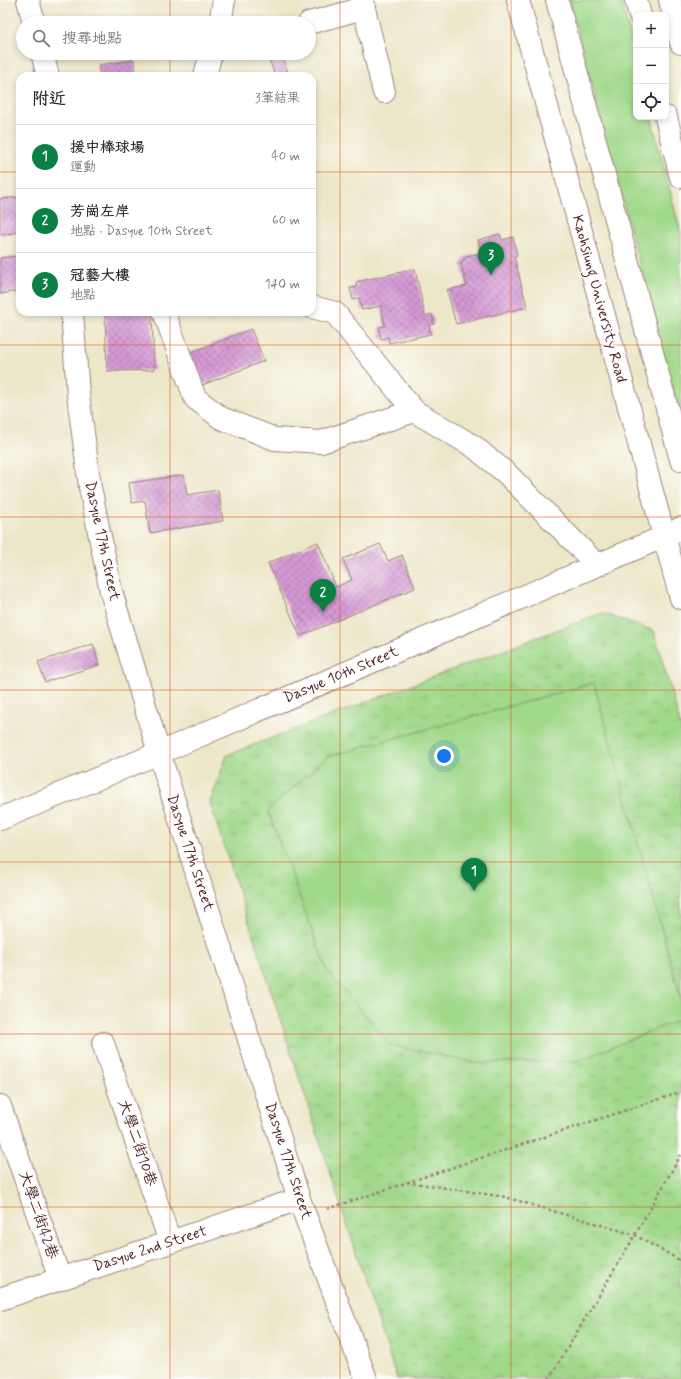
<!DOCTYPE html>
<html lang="zh-TW">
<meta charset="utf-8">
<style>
:root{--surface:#fff;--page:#f7f7f7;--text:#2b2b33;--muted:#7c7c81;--line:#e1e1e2;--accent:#0b8043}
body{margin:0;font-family:Mynerve,"LXGW WenKai TC",sans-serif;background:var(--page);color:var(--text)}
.controls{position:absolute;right:12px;top:12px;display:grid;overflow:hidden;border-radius:8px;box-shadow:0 2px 6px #0003}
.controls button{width:36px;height:36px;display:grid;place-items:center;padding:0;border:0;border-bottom:1px solid var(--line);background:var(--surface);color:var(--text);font:20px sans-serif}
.you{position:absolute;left:444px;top:756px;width:14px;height:14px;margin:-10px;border:3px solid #fff;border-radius:50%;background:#1a73e8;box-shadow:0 0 0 6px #1a73e833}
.badge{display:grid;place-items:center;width:26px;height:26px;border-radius:50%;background:var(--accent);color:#fff;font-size:13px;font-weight:700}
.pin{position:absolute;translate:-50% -33px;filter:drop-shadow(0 1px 2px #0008)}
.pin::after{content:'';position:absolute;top:21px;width:14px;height:12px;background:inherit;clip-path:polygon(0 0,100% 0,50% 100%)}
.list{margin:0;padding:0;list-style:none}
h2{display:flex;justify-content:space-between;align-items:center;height:52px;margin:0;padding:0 16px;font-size:17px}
h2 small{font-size:13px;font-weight:400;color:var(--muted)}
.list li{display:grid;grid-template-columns:26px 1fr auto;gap:12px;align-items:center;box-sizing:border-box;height:64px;padding:0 16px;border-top:1px solid var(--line)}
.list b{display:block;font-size:15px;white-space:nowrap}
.list p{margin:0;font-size:13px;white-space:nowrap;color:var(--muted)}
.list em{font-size:13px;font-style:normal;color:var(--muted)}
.icon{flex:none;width:22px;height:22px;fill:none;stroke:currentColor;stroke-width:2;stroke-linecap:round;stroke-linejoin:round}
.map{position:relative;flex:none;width:681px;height:1379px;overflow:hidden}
.search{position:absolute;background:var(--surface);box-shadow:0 2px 6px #0003;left:16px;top:16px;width:300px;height:44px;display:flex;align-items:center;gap:10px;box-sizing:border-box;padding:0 14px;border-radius:22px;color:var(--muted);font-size:15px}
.panel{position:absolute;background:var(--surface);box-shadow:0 2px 6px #0003;left:16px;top:72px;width:300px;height:244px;border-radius:12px}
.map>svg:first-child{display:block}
.grass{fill:url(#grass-tufts);stroke:#767c5b}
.park{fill:#a1d98b;stroke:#767c5b}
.building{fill:url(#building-cross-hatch)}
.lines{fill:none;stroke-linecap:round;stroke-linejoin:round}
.minor-casing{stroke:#9c837a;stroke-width:24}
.path{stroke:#9c837a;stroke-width:2.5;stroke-dasharray:3 3;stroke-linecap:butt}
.minor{stroke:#fff;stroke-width:22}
.grid{fill:none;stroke:#e0560e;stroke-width:1;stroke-opacity:0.55}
.labels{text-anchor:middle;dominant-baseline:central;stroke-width:3;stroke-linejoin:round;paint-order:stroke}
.street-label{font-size:15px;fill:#4a1f2b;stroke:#fdfcf7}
</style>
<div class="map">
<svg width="681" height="1379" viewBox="0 0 681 1379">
<defs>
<pattern id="grass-tufts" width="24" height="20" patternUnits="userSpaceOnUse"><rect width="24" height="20" fill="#a1d98b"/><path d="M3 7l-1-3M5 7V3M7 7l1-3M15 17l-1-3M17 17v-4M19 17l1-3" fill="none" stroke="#8cba78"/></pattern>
<pattern id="building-cross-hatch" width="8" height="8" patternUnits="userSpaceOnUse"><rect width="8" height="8" fill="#d59ad5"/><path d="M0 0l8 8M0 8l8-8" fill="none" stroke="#af7dad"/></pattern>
</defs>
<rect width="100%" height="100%" fill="#fdfcf7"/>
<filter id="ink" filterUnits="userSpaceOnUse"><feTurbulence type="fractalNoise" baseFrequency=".025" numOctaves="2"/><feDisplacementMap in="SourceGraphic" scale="8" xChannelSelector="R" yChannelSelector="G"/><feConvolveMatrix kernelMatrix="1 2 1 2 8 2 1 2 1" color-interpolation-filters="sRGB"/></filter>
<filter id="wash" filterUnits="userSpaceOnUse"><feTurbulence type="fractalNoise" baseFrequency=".012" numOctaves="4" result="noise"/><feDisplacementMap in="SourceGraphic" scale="16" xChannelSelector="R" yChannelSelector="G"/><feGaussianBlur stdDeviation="0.9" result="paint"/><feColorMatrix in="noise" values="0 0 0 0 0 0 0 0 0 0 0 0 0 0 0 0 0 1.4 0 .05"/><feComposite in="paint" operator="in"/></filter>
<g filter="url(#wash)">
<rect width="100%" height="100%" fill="#ede7c9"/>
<!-- grass -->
<path class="grass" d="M602,613L654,631L681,727V1379H397L210,803L227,755Z"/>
<!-- park -->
<g class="park">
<path d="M569,0H621L636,58V117H651L681,233V420Z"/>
<path d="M594,683L681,999V1019L578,1061L476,1063L391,1045L327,971L268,811L327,757Z"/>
</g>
<g id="blocks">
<!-- building -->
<g class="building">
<path d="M267,53H281L289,76H275Z"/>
<path d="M134,60L136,76H100L98,65Z"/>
<path d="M20,197V232L0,235V199Z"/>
<path d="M500,234L502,240L513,237L517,255L514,256L527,307L456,324L447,290L467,286L461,264L466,256L481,253L478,240Z"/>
<path d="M20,256V291L0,294V258Z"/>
<path d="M415,269L425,316L432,314L434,324L429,325L431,334L389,343L388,337L381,339L379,327L385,326L381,306L362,310L359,298L353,300L350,288L357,287L356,282Z"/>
<path d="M105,312H152L154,370L107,371Z"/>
<path d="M251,329L264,361L197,387L184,355Z"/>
<path d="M184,475L187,495L218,490L223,521L150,533L145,501L132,503L129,483Z"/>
<path d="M318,542L336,587L352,580L343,559L380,544L388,561L402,555L415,588L300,636L268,563Z"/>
<path d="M93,644L99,665L45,682L38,662Z"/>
</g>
</g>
</g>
<g filter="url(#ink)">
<use href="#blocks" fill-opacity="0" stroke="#9c837a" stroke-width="1"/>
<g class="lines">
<!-- minor casing -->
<g class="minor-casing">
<g id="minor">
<path d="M28,0L34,23"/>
<path d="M362,0L384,92"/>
<path d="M518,0L681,598"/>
<path d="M557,0L681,460"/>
<path d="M636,0L640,15"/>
<path d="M670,0L681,43"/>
<path d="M220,23L224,0"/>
<path d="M309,23L364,8"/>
<path d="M42,53L48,76"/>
<path d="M205,76L211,53"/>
<path d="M666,117L681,177"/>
<path d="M312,307L335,313L414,411"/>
<path d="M72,312L78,394L90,487L111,591L159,753L299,1199L366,1379"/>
<path d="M164,312L195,398L221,418L275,439L321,442L414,411L473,446L506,473L597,565"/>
<path d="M0,819L159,753L665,536L681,528"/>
<path d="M103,1043L170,1242"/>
<path d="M0,1106L60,1279"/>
<path d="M0,1299L299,1199"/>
</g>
</g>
<!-- path -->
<g class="path">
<path d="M407,1182L505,1197L635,1235L681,1261"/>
<path d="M327,1209L681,1092"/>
<path d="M549,1379L635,1235L681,1155"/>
</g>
<!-- minor -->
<use href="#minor" class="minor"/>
</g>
</g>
<!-- grid -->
<path class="grid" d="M170,0V23M340,0V1379M511,0V1379M170,53V76M0,172H20M312,172H681M170,312V1379M0,345H681M0,517H681M0,690H681M0,862H681M0,1034H681M0,1207H681"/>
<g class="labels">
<!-- street labels -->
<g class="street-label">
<text transform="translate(599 299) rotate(75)">Kaohsiung University Road</text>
<text transform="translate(102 541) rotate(78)">Dasyue 17th Street</text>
<text transform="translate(341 675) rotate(-23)">Dasyue 10th Street</text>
<text transform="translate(190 853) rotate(72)">Dasyue 17th Street</text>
<text transform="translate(137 1143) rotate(71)">大學二街10巷</text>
<text transform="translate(288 1161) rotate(72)">Dasyue 17th Street</text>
<text transform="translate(38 1215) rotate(71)">大學二街42巷</text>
<text transform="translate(150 1249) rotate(-18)">Dasyue 2nd Street</text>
</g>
</g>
</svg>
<div class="controls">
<button>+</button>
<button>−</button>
<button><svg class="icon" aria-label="locate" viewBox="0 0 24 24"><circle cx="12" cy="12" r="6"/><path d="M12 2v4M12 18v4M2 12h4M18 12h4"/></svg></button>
</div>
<div class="you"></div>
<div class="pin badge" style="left:474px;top:891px">1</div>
<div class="pin badge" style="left:323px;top:612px">2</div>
<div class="pin badge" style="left:491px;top:275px">3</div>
<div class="search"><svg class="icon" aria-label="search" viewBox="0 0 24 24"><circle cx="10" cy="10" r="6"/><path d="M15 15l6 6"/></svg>搜尋地點</div>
<section class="panel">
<h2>附近<small>3筆結果</small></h2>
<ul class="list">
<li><span class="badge">1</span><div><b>援中棒球場</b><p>運動</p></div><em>40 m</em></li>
<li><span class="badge">2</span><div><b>芳崗左岸</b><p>地點 · Dasyue 10th Street</p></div><em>60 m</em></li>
<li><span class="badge">3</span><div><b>冠藝大樓</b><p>地點</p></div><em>140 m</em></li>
</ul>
</section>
</div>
